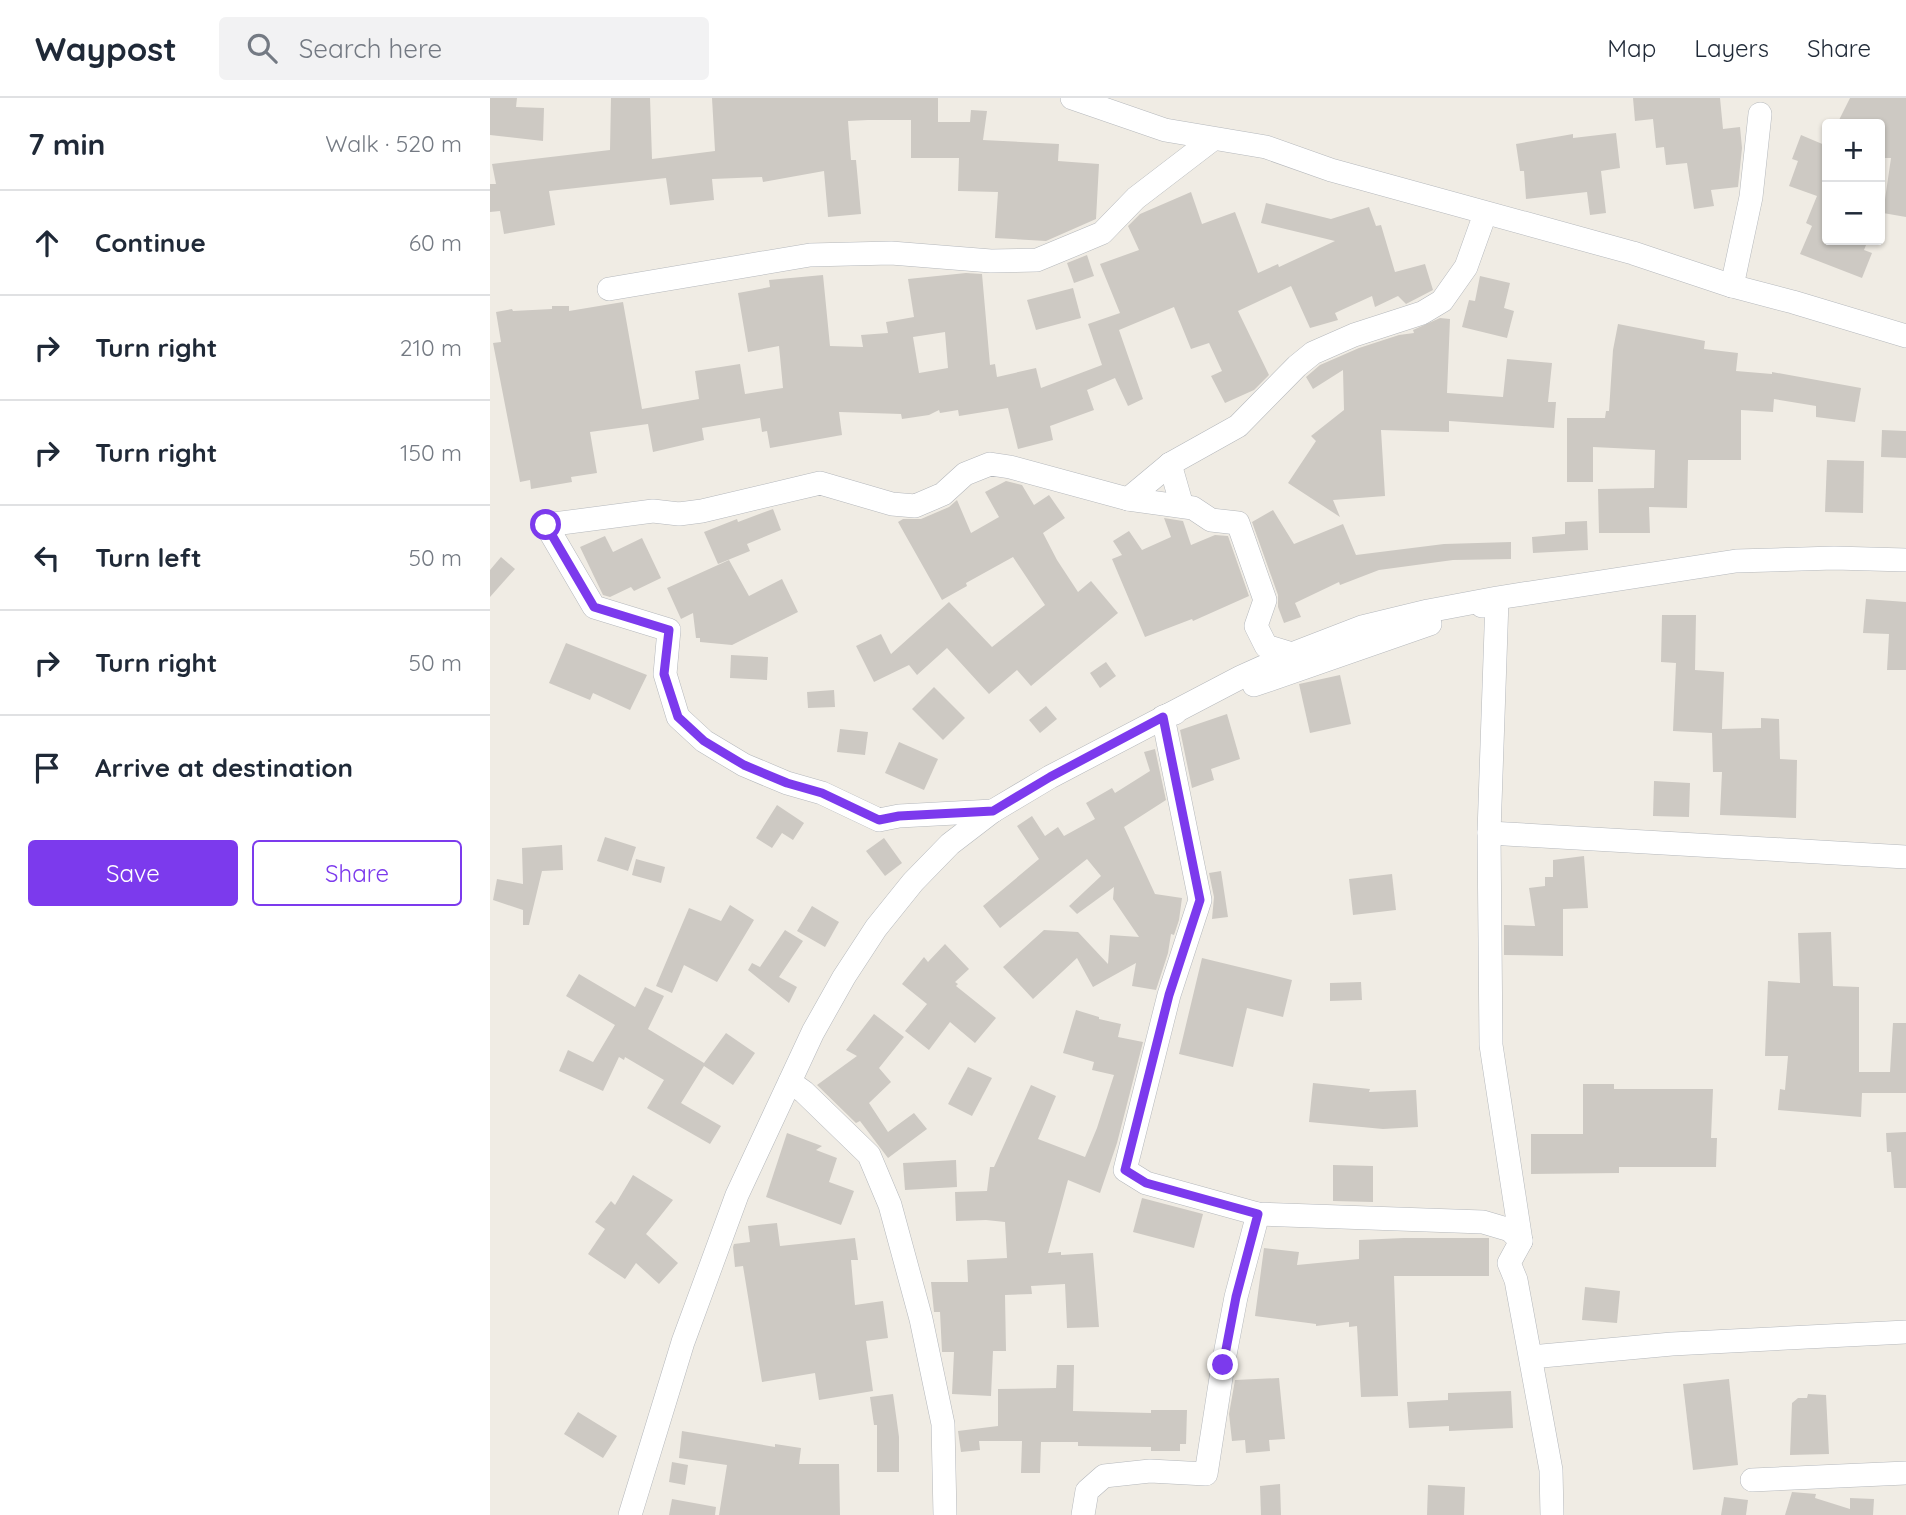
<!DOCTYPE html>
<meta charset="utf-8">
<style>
:root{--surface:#fff;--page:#f2f2f3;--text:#1f2937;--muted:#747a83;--line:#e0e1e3;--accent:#7c3aed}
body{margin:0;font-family:Quicksand,sans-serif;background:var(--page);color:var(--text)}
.controls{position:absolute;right:21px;top:21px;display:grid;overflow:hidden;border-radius:7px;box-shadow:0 2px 5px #0004}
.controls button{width:63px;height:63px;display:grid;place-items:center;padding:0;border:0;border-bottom:2px solid var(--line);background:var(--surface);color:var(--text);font:35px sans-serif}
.stop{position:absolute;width:21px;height:21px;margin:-16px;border:5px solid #7c3aed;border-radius:50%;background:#fff}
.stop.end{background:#7c3aed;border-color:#fff;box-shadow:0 2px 7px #0008}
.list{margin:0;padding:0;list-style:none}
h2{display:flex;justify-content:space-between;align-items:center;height:91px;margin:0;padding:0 28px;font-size:30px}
h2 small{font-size:23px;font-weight:400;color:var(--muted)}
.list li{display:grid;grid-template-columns:46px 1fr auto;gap:21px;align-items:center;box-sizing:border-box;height:105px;padding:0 28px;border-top:2px solid var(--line)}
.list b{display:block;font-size:26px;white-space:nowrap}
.list em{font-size:23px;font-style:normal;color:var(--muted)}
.actions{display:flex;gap:14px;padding:21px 28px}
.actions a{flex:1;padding:16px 0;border:2px solid var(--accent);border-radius:7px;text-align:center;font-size:24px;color:var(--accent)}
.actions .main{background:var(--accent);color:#fff}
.icon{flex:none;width:38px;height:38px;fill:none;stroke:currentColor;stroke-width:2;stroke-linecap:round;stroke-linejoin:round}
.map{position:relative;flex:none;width:1416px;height:1417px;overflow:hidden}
header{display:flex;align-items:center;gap:42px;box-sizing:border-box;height:98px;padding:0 35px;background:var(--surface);border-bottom:2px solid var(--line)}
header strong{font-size:33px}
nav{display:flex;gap:38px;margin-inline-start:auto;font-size:24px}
.search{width:490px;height:63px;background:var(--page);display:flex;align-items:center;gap:18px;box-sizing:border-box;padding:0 24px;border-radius:7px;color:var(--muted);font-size:26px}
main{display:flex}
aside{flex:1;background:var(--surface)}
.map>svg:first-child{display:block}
.building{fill:#cdc9c3;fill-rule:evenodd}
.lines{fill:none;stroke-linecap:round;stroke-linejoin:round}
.street-casing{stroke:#b5b8bc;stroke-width:24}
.street{stroke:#fff;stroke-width:23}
.route{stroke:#7c3aed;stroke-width:9}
</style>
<header>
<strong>Waypost</strong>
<div class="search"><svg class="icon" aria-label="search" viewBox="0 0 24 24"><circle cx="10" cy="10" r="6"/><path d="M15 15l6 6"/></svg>Search here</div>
<nav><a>Map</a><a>Layers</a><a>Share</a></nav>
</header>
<main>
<aside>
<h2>7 min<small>Walk · 520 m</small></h2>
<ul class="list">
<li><svg class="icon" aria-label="ahead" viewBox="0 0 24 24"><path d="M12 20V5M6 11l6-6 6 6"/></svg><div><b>Continue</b></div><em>60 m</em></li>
<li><svg class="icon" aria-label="right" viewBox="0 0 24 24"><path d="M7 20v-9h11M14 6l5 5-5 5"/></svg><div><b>Turn right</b></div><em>210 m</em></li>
<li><svg class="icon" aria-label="right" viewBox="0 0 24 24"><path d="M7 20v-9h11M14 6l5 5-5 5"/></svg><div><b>Turn right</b></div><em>150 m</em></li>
<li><svg class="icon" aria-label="left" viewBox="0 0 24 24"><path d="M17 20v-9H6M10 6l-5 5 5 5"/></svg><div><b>Turn left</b></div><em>50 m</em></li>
<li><svg class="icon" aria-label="right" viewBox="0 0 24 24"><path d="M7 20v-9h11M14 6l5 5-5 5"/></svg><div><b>Turn right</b></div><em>50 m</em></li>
<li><svg class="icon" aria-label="arrive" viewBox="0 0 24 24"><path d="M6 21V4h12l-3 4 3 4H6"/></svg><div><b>Arrive at destination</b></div></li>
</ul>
<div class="actions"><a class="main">Save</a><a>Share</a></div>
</aside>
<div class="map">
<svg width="1416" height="1417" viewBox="0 0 1416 1417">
<rect width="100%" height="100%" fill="#f0ece4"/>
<!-- building -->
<g class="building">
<path d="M0,0H27L26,9L54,10L53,43L0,37Z"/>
<path d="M121,0H160L162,61L225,53L222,0H448V24H480L481,12L497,13L493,42L569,46L568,63L609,66L606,121L556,143L505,140L508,94L468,93L469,60H421V22H378L358,23L361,62H366L371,116L338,119L334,73L273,84L272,79L222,81L224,102L180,107L176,80L59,93L65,127L14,136L10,113L0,114V86H6L2,66L120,52Z"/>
<path d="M1143,0H1230L1233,31L1250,29L1252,50L1248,89L1221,92L1224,108L1204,111L1197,65L1176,67L1174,49L1166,50L1163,21L1145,23Z"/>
<path d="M1360,0H1416V119L1393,115L1401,60H1390V26H1347Z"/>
<path d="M1126,35L1130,70L1111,73L1116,115L1100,117L1097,94L1036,101L1034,73H1030L1026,46L1083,36V40Z"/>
<path d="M1311,37L1337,48V142H1378L1374,152L1382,155L1372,180L1310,156L1322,128L1316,125L1327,98L1299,88L1308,63L1302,61Z"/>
<path d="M701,94L712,126L745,114L768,175L788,166L789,169L845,143L771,125L776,105L841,121L879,109L886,128L891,127L905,174L935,166L943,192L916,206L908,198L885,209L882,198L845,215L848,222L820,230L801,188L748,213L779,277L764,292L735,305L721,278L732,273L719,245L701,251L684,209L629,232L653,301L638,308L625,280L597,292L604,312L560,328L563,342L528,351L518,310L469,318L468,312L450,315L449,312L439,317L412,321L411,316L349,314L352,337L280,350L277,333L272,334L270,320L212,330L214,342L163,354L158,326L100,334L107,375L81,379L82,384L41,391L40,382L30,384L3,245L11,244L6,214L22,211L23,213L62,211V208H79V213L133,204L152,311L209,301L205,273L250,266L255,296L293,290L289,248L258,254L248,195L280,189L279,182L333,177L340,248L373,249L371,237L398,235L396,224L424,219L418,181L476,175L492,176L500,267L505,266L507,279L546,270L551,290L612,267L598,226L630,215L610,166L649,152L638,128L650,116ZM455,234L458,270L429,275L423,239Z"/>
<path d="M597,157L604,178L584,185L577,165Z"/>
<path d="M990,178L1020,185L1014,210L1024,213L1017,240L972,229L979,202L985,203Z"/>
<path d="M583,190L591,220L546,232L537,202Z"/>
<path d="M950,220L960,221L957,295L1013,299L1017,261L1062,265L1058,304H1066L1064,330L959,323V334L891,332L895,398L843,402L850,419L798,385L826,343L821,338L854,312L853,272L823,291L816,279L830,267L869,250L909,237L924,235L923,232Z"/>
<path d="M1128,226L1215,243L1214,251L1248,255L1246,273L1282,276V274L1371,290L1365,324L1326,319V308L1284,301L1283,314L1251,312V362H1198L1197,410L1159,409L1160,435H1109L1108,391L1164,390L1165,352L1103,349V384H1077V320H1115L1116,313H1119L1123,252Z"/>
<path d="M1392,332L1416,333V360L1391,359Z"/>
<path d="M1337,362L1374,363L1373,415L1335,414Z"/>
<path d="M516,383L532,387L544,407L559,397L575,420L553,435L567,462L588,494L601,483L628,515L541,588L527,572L499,596L457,550L427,577L419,567L384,584L366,548L391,536L401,556L459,504L502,549L555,507L523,459L476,485L477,488L452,502L408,424L413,421H431L459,409L467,402L481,435L509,419L495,394Z"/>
<path d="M283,411L291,432L257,446L260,453L228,466L214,434L247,421L248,424Z"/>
<path d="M783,412L804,446L853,426L866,457L954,446L1021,444V461L963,462L889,472L850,487L849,484L805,505L811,519L794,525L788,509V497L762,424Z"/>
<path d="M674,420L693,423L701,447L725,437L738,438L759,498L703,523L702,521L655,539L622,461L632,457L623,443L639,433L652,452L681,439Z"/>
<path d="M1097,423L1098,452L1043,455L1042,439L1075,436V424Z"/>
<path d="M115,438L123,454L152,440L171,480L144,493L141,489L120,499L113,497L90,449Z"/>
<path d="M11,459L25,471L0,499V472Z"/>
<path d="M239,462L259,498L292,481L308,514L242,547L210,544V540H206L203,515L191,521L177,490Z"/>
<path d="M1376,501L1416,504V572H1397L1399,536L1373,535Z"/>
<path d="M1172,517H1206L1205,572L1234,574L1232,631L1271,630V620L1289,621L1290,661L1307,662L1306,720L1230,717L1232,674H1223L1222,635L1183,633L1186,565L1171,564Z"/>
<path d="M76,545L157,577L140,612L103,595L100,602L59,585Z"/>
<path d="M241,557L278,559L277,582L240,580Z"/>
<path d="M616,564L626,578L610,590L600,575Z"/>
<path d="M850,577L861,626L820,635L809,586Z"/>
<path d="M444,589L475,620L453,642L422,611Z"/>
<path d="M344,592L345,609L318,610L317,594Z"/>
<path d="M556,608L567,621L550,635L539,622Z"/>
<path d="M737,616L750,661L721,671L724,682L702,690L690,632Z"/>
<path d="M350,631L378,634L375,657L347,654Z"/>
<path d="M409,644L448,661L434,692L395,675Z"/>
<path d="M665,651L676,702L634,729L665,796L692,800L689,822L684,837L681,836L678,855L666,892L642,888L646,865L603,889L587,860L543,901L513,869L554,832L588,834L618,866L620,837L649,839L623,801L624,789L587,816L579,808L611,778L597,761L510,830L493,808L549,761L527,728L542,718L555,738L568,729L574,738L605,721L596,705L622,690L625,695L660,673L654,654Z"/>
<path d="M1164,683L1200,685L1199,719L1163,718Z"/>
<path d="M287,707L314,725L303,742L292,735L282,750L266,740Z"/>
<path d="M115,739L146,749L138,773L107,763Z"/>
<path d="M394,740L412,765L395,778L376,753Z"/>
<path d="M72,747L73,772L52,773L39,827H33V812L3,802L7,781L33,786L32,750Z"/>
<path d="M1094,758L1098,810L1073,811V858L1014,857V827L1045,828L1039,790L1055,788V779H1063V762Z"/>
<path d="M146,761L175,769L171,785L142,777Z"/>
<path d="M731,773L738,819L722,821L724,799L719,775Z"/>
<path d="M902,776L906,812L863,817L859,781Z"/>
<path d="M240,807L264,822L227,884L194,867L182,895L166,888L199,810L231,823Z"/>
<path d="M322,808L349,824L335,849L307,833Z"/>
<path d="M295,832L313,843L289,879L307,889L299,905L258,872L262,865L270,869Z"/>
<path d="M1341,834L1343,888L1369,889V974H1400L1403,925H1416V995H1372L1371,1019L1288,1012L1290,991L1295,992L1298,958H1275L1278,883L1310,885L1308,835Z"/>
<path d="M455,846L479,871L465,884L468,886L466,888L506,920L485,945L460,924L439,952L415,933L437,906L412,886L434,859L438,864Z"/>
<path d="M712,860L802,882L793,919L757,910L743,969L689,956Z"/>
<path d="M89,876L145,909L155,889L174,898L158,931L214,965L236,935L265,955L243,987L214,968L191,1005L231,1028L220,1046L157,1010L174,982L135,959L134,962L129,959L113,993L69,973L78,952L103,964L125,927L76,898Z"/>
<path d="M871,884L872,902L840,903V885Z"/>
<path d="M586,912L609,919V921L631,926L628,939L653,944L627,1045L610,1095L578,1082L558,1155L571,1154V1157L603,1155L609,1229L577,1230L575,1186L541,1188L542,1196L515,1197L516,1253H503L501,1298L462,1296L464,1254H452L450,1214H444L441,1184H478L477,1162L517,1160L515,1124L496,1122L466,1123L465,1094L497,1093L500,1069H504L541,987L566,998L548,1041L595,1059L607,1030L624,977L602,972L604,964L573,955Z"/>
<path d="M384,916L414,939L389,970L401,984L379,1005L398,1034L424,1015L437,1031L398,1060L370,1023L366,1025L327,987L367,958L356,952Z"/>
<path d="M478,969L502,980L482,1018L458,1006Z"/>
<path d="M823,985L880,991L879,994L926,992L928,1029L893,1031L819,1024Z"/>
<path d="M1093,986H1124V991H1223L1221,1040H1227L1226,1069H1129V1075L1041,1076V1036H1093Z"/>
<path d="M1416,1034V1090H1404L1401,1054H1397L1396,1035Z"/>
<path d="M297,1035L332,1048L326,1052L347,1060L339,1084L364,1093L351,1127L276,1099Z"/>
<path d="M466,1062L467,1089L415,1092L413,1065Z"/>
<path d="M843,1067L883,1068V1104L843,1103Z"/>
<path d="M143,1077L183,1102L156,1136L188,1165L169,1186L146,1165L135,1181L98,1156L115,1131L105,1124L121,1103L125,1107Z"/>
<path d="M652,1100L713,1116L704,1150L643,1134Z"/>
<path d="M287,1125L290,1148L365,1140L368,1162H361L365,1207L393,1203L398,1240L376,1243L383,1293L329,1302L325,1275L272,1284L253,1168L245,1169L243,1149L244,1146L260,1144L258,1128Z"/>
<path d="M914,1140H999V1178H904L908,1298L871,1299L867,1228L859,1229V1224L826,1228V1226L765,1218L774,1150L809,1154L807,1167L869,1161V1142Z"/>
<path d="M1095,1189L1130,1193L1127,1225L1092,1222Z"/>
<path d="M567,1267H584L583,1313L661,1315V1312H697L696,1346H690V1353H661V1349L588,1348V1344H551L550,1375H531L532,1343H489L490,1352L471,1354L468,1333L508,1328V1291L566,1290Z"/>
<path d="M789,1280L795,1341L779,1342L780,1353L756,1355L755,1342L742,1343L739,1316L745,1282Z"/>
<path d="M1239,1281L1248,1367L1203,1372L1193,1286Z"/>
<path d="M1021,1293L1023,1330L959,1333V1328L919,1330L917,1304L958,1302V1295Z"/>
<path d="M403,1296L409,1339V1374H387V1327H384L380,1299Z"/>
<path d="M1318,1296L1336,1297L1339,1356L1300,1357L1302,1305L1308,1300H1317Z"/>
<path d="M88,1314L127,1338L113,1360L74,1336Z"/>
<path d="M192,1333L285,1349V1346L311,1350L309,1366H349L350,1417H229L237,1367L189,1360Z"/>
<path d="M182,1364L198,1367L195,1387L179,1384Z"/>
<path d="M790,1386L791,1417H771L770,1388Z"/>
<path d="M938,1387L975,1389L974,1417H937Z"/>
<path d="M1302,1394L1326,1396L1325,1400L1360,1411V1400L1384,1401L1383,1417H1295Z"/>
<path d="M1234,1399L1258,1402L1256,1417H1231Z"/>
<path d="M182,1401L226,1409L225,1417H179Z"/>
</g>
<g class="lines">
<!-- street casing -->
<g class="street-casing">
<g id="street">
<path d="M582,0L675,32L776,49L841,72L1143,155L1242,188L1303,204L1416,238"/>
<path d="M1242,188L1261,99L1270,16"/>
<path d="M119,191L320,157L401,155L501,163L547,162L612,135L646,100L723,41"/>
<path d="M680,366L692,408"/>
<path d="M638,401L680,366L748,328L807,268L823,255L864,237L932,215L952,203L976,169L995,116"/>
<path d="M992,508L1007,502L999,735"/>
<path d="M764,587L940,526"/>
<path d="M685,615L673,619L710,802L679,897L635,1072L656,1085L768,1116L993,1124L1020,1132L1031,1143"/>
<path d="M503,713L409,718L389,722L332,695L297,685L254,667L214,643L188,619L175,576L179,532L104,509L56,427L163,413L189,416L212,413L330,385L402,406L425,408L453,396L475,376L500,366L520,369L638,401L703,410L721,422L748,425L775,502L766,528L776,548L802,556"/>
<path d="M300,984L314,994L379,1057L400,1107L431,1221L453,1326L455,1417"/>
<path d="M1041,1259L1182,1246L1416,1234"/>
<path d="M1262,1382L1416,1375"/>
<path d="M140,1417L193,1244L247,1097L323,934L354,879L386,830L423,784L460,746L503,713L560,679L751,579L802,556L872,529L938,513L1007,500L1246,463L1344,460L1416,462"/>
<path d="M593,1417L597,1393L614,1378L660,1373L716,1376L733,1267L746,1199L768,1116"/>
<path d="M1062,1417L1061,1372L1026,1182L1019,1165L1031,1143L1001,947L999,735L1416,759"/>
</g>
</g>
<!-- street -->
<use href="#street" class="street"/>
</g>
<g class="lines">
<!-- route -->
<path class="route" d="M56,427L104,509L179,532L174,576L188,619L214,643L254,667L297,685L332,695L389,722L409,718L503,713L560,679L673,619L710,802L679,897L635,1072L656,1085L768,1116L746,1199L733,1267"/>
</g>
</svg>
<div class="controls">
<button>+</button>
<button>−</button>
</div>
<div class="stop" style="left:56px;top:427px"></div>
<div class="stop end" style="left:733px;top:1267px"></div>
</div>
</main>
